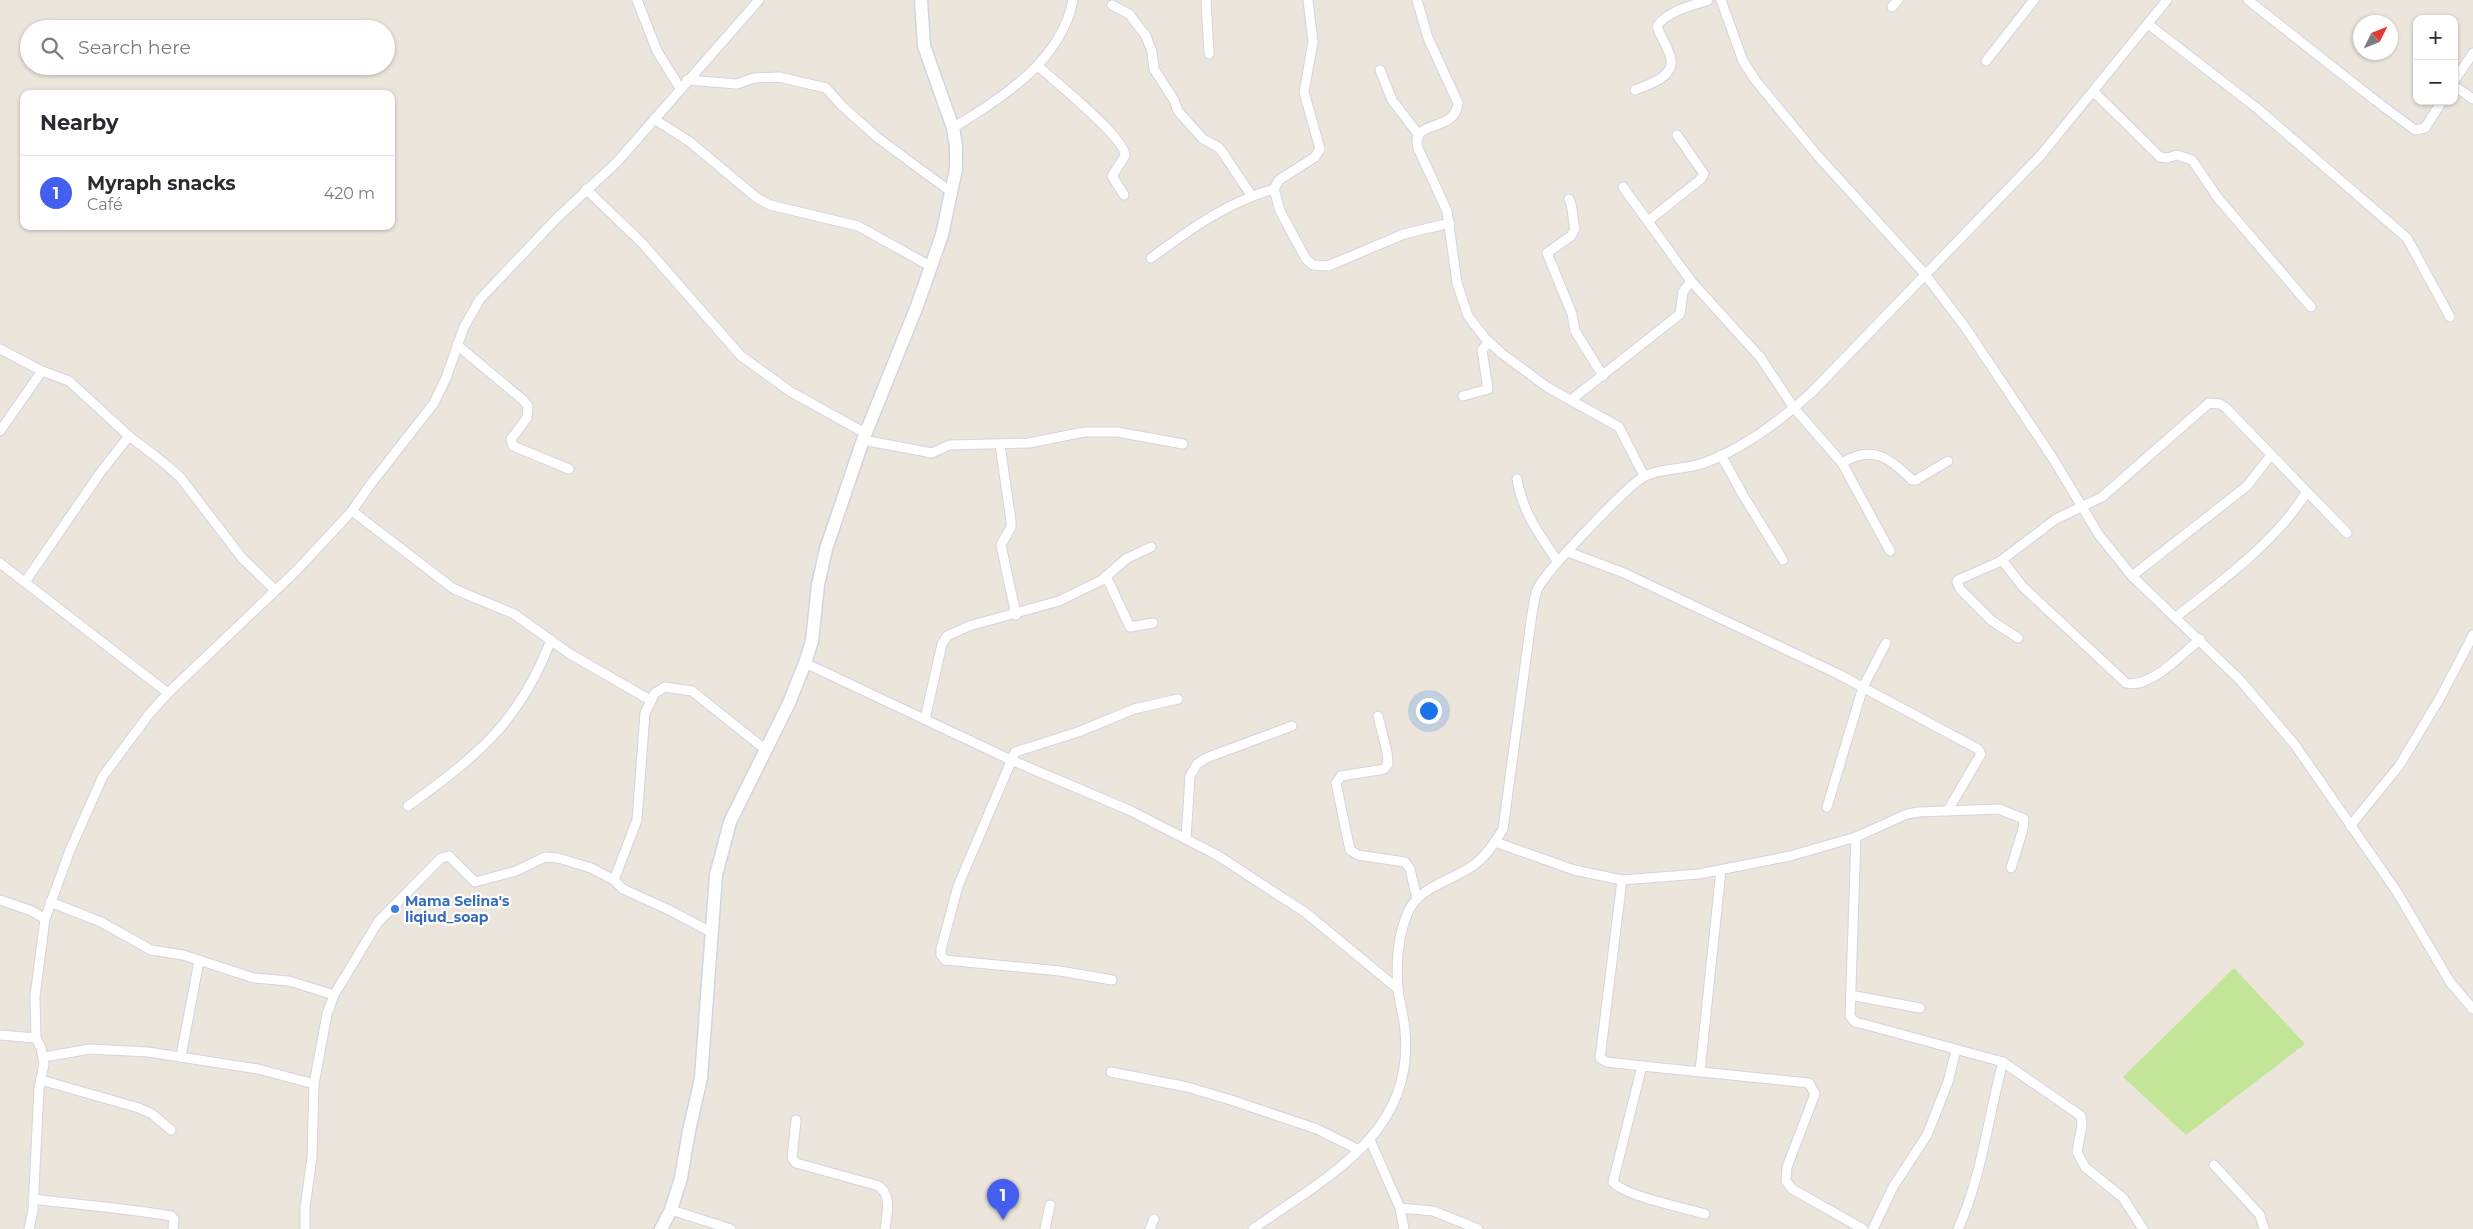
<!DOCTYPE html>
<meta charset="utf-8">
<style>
:root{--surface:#fff;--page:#f7f7f7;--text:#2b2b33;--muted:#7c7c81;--line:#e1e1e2;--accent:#445ff0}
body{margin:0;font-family:Montserrat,sans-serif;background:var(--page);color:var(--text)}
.controls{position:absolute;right:15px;top:15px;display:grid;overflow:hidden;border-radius:10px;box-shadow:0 1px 4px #0004}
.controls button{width:45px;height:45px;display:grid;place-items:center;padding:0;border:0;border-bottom:1px solid var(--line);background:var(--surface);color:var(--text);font:25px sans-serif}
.compass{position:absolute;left:2353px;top:15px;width:45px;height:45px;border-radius:50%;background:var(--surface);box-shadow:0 1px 4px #0004;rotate:47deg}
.you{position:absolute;left:1428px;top:710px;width:18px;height:18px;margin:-12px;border:4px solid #fff;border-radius:50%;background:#1a73e8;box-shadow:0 0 0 8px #1a73e833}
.badge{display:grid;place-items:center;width:32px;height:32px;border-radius:50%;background:var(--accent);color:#fff;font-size:16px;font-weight:700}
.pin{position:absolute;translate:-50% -41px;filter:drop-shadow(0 1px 2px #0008)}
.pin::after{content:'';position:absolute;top:26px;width:18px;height:15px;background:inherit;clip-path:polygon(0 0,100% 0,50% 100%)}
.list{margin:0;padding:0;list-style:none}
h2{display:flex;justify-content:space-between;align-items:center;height:65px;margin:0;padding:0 20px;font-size:21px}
h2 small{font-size:16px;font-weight:400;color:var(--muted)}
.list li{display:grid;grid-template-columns:32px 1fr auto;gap:15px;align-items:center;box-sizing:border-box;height:75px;padding:0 20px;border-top:1px solid var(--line)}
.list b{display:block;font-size:19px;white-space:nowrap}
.list p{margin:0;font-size:16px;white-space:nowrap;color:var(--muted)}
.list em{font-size:16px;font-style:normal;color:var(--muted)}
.icon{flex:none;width:28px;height:28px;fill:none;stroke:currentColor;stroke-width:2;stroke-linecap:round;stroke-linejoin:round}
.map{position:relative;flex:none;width:2473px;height:1229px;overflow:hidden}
.search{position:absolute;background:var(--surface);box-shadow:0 1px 4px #0004;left:20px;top:20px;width:375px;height:55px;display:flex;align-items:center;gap:12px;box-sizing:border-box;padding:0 18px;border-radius:28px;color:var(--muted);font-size:19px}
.panel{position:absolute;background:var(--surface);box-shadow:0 1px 4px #0004;left:20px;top:90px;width:375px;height:140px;border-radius:10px}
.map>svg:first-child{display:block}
.pitch{fill:#c2e597}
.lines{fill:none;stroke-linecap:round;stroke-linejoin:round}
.street-casing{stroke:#d1d4e1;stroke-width:11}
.secondary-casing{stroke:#d1d4e1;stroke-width:15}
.street{stroke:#fff;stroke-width:9}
.secondary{stroke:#fff;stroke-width:12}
.shop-dot{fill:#3f7fe0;stroke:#fff;stroke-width:2}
.labels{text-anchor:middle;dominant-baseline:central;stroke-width:4.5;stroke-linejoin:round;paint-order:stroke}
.shop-label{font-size:14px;font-weight:bold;fill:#366cbe;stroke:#fff;text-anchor:start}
</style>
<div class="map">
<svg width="2473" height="1229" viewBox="0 0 2473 1229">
<rect width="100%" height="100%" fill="#ebe5dc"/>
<!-- pitch -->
<path class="pitch" d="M2234,968L2305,1044L2186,1135L2123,1077Z"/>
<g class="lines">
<!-- street casing -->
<g class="street-casing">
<g id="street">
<path d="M637,0L657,51L680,88"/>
<path d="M1206,0L1209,54"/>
<path d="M1308,0L1313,42L1304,92L1320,149L1315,157L1279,180L1274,189L1280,211L1306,259L1313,265L1328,266L1404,234L1450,223"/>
<path d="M1417,0L1428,38L1458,103C1455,134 1410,118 1418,148L1447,211L1457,283L1468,316L1485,338L1500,352L1547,387L1619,427L1644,476"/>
<path d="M1721,0L1743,61L1756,81L1817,155L1924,273L1965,327L2052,457L2099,535L2132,576L2241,681L2295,745L2397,892L2450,982L2473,1009"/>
<path d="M2248,0L2376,101L2415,130L2425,128L2442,101"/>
<path d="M1112,5L1129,14L1146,36L1152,52L1154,69L1174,100L1178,111L1203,139L1218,147L1223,153L1251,195"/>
<path d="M1892,7L1898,0"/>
<path d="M2148,24L2258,109L2407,238L2450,317"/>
<path d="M1986,61L2034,0"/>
<path d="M1038,66C1053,80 1127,139 1125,156L1112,176L1124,195"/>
<path d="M1380,70L1392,100L1418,134"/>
<path d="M687,80L737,84L754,78L779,77L826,88L842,106L878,138L951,192"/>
<path d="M2454,81L2473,53"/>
<path d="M2454,86L2473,99"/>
<path d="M1635,90C1647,85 1674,78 1671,59C1669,48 1660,37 1657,26C1667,11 1692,6 1708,0"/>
<path d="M2094,92L2160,157L2167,158L2177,155L2192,160L2218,198L2311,307"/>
<path d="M654,119L690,142L757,198L770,205L858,226L930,266"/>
<path d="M953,128C1002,97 1061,62 1073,0"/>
<path d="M1623,187L1691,281L1760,357L1794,408L1842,463L1890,551"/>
<path d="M586,189L642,243L741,356L791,392L865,433"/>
<path d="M1569,199C1574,208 1572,219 1575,229L1571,236L1547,253L1572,314L1575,331L1603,376"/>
<path d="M1648,221L1701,179L1704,174L1677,135"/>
<path d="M1151,258C1189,230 1229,201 1274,189"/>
<path d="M457,345L523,400L528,406L527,418L511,439L513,446L569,469"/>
<path d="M0,349L42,371L69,381L129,436L164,463L180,477L242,558L275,590"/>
<path d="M1463,396L1488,389L1482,350L1489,342"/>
<path d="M1571,400L1680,314L1683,292L1691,281"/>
<path d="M0,431L42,371"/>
<path d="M863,440L932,453L949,445L1029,443L1084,432H1117L1183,444"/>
<path d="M1000,445L1011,521V527L1001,545L1016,615"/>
<path d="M1721,455L1743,495L1783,560"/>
<path d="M1842,463C1872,444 1890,458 1912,480H1916L1948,461"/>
<path d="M1517,479C1522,511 1540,536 1558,562"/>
<path d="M352,511L454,589L514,614L570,654L650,700"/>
<path d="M1568,552L1624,573L1838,674L1978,749L1981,754L1948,810"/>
<path d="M2002,560L2023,587L2126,683C2150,689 2182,654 2200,639"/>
<path d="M0,563L168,693"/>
<path d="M1106,576L1130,627L1153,623"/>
<path d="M2132,576L2247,486L2271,455"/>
<path d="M25,582L100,473L129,436"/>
<path d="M2176,617C2222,580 2274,544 2306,493"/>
<path d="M2018,638L1992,621L1960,589L1957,582L1958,580L1999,562L2056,519L2102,497L2209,403L2220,404L2226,408L2347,533"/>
<path d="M805,663L1011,760L1129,810L1217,855L1306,913L1398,989"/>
<path d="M1378,716L1387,752L1388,764L1384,769L1379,770L1341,776L1336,783L1350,850L1358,855L1405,862L1410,869L1417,899"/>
<path d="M925,719L942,644L947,636L969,626L1059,601L1102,580L1126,559L1151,547"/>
<path d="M408,806C478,755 519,723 551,640"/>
<path d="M1827,807L1863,687L1886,643"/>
<path d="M2350,826L2399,766L2440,698L2473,635"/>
<path d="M1856,837L1850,1016L1855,1022L1867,1025L2003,1062L2081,1116L2082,1125L2077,1152L2085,1167L2123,1198L2143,1229"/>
<path d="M1186,839L1190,776L1197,764L1206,758L1292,726"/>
<path d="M1495,842L1574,870L1622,880L1699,874L1790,856L1856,837L1907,814L1919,812L1999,809L2024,819L2023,829L2011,868"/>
<path d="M614,880L637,820L645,713L655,693L665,687L692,691L766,750"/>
<path d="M1622,880L1600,1058L1607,1062L1642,1066L1809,1083L1815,1094L1787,1167L1786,1181L1792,1189L1863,1229"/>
<path d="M0,900L32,911L45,919"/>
<path d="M50,902L101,922L151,950L183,955L254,978L289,981L334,995"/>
<path d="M1112,980L1060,971L945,960L941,955V949L958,886L1015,752L1078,732L1134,709L1178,699"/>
<path d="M1850,995L1920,1008"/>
<path d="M0,1035L36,1038"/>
<path d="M181,1056L199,961"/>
<path d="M44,1057L90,1049L148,1052L258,1069L314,1084"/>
<path d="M1642,1066L1613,1182C1624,1196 1686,1208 1705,1214"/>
<path d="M1700,1071L1721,870"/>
<path d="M1111,1072L1187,1087L1231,1100L1317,1129L1359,1150"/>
<path d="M41,1080L139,1108L152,1114L171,1130"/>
<path d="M796,1120L792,1158L796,1163L879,1186C892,1197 887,1214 885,1229"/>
<path d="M1370,1140L1400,1208L1404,1229"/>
<path d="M2214,1165L2260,1215L2264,1229"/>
<path d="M33,1199C80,1205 126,1208 171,1216L174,1219L173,1229"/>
<path d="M1400,1208L1433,1211L1478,1229"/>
<path d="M671,1210L731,1229"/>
<path d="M29,1229L33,1210L39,1088L44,1064L41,1048L36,1038L35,996L45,919L70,850L103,776L150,713L168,693L296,571L352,511L370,485L434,403L446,378L464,327L480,299L557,218L617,162L759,0"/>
<path d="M305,1229V1207L312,1157L314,1084L327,1014L334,995L378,922L441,858L449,856L475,882L516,871L545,857L558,858L591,868L614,880L623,889L667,909L711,932"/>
<path d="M1045,1229L1050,1205"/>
<path d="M1150,1229L1154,1219"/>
<path d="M1253,1229C1325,1178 1415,1134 1405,1031C1404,1017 1400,1004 1398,990C1396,965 1398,935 1408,912C1420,885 1454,881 1475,864C1487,855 1495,842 1503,829L1532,614C1534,605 1534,596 1538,588C1546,571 1629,484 1645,476C1663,467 1686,470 1704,463C1744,448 1779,422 1811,393L2041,155L2167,0"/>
<path d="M1873,1229L1893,1187L1927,1135L1948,1082L1956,1050"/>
<path d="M1958,1229C1982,1176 1988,1117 2003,1062"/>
</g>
</g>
<!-- secondary casing -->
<g class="secondary-casing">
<path id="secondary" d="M661,1229L671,1210L681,1178L689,1131L701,1078L716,875L730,822L789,703L805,663L812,641L818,585L826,549L863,440L917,306L942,235L956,169V146L953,128L924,46L921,0"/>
</g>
<!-- street -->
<use href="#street" class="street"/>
<!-- secondary -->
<use href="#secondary" class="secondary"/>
</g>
<!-- markers -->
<circle class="shop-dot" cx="395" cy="909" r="5"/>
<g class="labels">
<!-- shop labels -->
<g class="shop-label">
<text x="405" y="901">Mama Selina's<tspan x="405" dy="16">liqiud_soap</tspan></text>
</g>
</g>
</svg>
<div class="controls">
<button>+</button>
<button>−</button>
</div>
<svg class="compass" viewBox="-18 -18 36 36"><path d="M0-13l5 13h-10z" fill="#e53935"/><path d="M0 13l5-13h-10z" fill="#7c7c81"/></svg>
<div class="you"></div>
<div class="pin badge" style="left:1003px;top:1220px">1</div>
<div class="search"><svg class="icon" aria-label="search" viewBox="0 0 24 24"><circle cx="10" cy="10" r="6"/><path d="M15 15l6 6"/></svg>Search here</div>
<section class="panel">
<h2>Nearby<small></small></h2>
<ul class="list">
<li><span class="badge">1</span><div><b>Myraph snacks</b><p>Café</p></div><em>420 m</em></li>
</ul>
</section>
</div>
